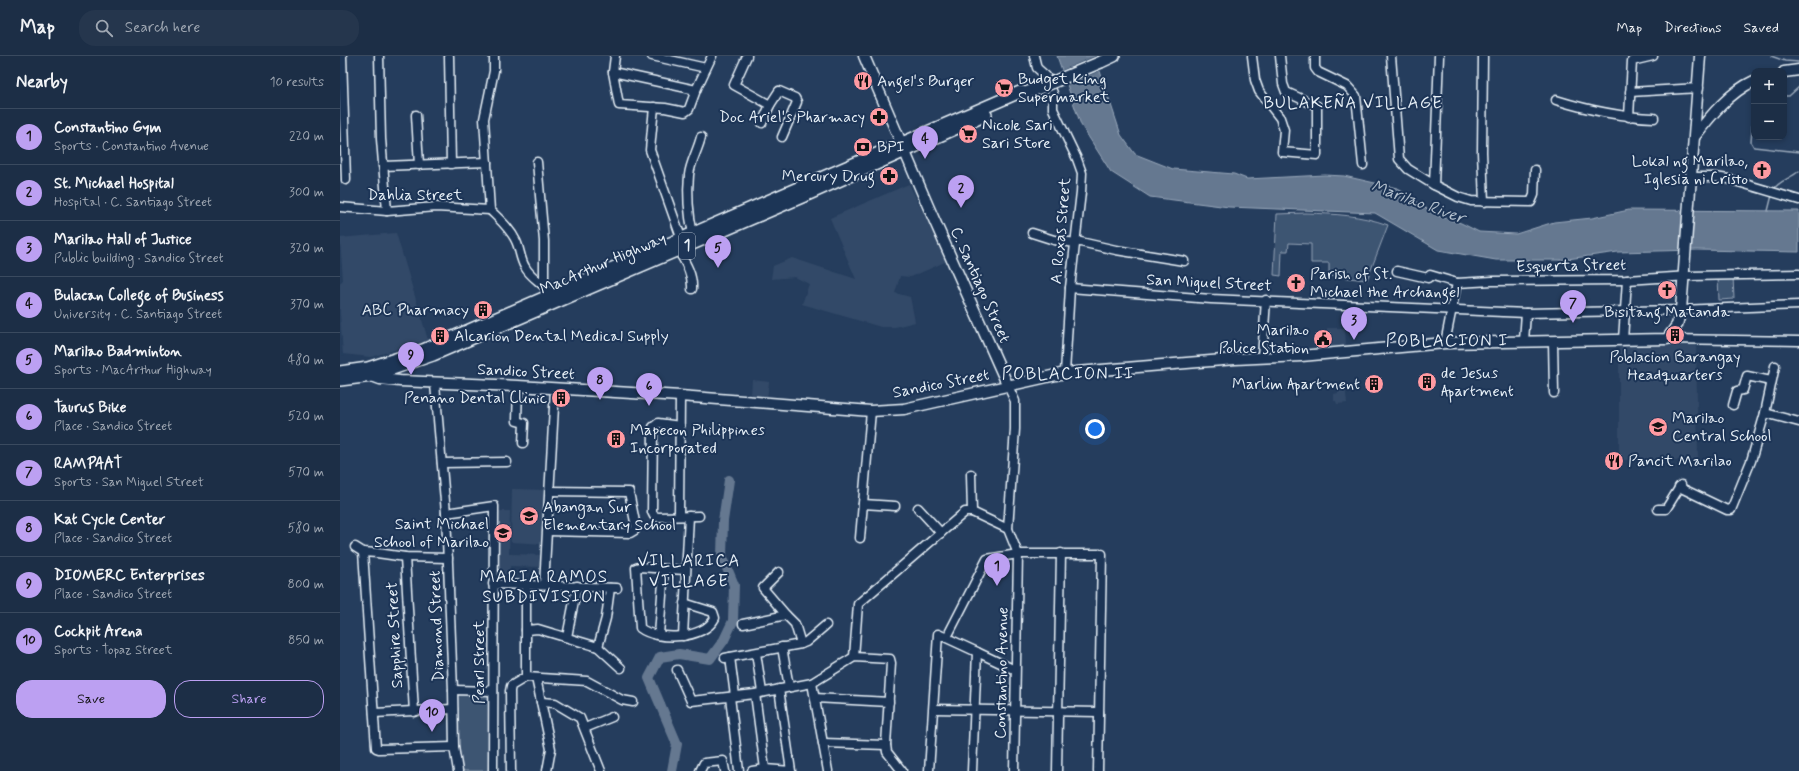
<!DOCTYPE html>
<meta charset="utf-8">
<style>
:root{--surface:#1c2e46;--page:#25364d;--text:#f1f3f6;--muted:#a0a8b3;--line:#3a4a5f;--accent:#bca0f2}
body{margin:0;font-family:Mynerve,sans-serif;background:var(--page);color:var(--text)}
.controls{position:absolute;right:12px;top:12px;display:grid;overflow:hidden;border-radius:8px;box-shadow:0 2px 6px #0003}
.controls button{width:36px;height:36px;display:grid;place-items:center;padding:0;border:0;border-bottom:1px solid var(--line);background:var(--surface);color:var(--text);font:20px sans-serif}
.you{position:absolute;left:755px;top:373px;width:14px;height:14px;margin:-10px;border:3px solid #fff;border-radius:50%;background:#1a73e8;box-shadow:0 0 0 6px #1a73e833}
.badge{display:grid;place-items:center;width:26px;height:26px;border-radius:50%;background:var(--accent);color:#111;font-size:13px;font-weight:700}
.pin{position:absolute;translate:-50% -33px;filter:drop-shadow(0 1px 2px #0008)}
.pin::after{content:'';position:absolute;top:21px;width:14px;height:12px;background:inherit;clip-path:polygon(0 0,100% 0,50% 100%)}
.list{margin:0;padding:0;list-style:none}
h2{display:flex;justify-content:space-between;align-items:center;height:52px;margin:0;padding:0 16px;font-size:17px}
h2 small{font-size:13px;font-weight:400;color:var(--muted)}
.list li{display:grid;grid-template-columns:26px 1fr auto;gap:12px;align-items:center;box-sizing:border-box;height:56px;padding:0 16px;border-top:1px solid var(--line)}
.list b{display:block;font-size:15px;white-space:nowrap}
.list p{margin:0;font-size:13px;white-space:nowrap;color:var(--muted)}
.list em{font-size:13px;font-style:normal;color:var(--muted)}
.actions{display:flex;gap:8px;padding:12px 16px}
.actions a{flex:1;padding:9px 0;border:1px solid var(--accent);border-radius:16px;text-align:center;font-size:14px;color:var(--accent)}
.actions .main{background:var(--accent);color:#111}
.icon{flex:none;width:22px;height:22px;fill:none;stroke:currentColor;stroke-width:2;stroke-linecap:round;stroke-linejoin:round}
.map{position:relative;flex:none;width:1459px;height:715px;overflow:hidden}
header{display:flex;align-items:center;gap:24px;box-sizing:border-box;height:56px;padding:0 20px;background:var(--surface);border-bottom:1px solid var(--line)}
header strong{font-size:19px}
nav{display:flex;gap:22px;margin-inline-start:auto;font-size:14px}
.search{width:280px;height:36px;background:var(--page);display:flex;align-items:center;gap:10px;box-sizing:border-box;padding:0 14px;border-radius:16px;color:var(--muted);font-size:15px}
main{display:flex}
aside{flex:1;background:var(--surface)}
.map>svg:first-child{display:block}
.built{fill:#334a68}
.green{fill:#3e5472;stroke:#93a2b5}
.water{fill:#657890;stroke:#99a8ba}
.pier{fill:#253d5d}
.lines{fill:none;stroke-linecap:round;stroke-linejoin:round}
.stream{stroke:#99a8ba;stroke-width:1.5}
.river{stroke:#657890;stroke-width:10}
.minor-casing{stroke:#e8f1f8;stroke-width:11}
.major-casing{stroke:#e8f1f8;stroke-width:13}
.highway-casing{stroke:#e8f1f8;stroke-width:14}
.minor{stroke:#1d3557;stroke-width:8}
.major{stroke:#1d3557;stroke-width:10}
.highway{stroke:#1d3557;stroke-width:11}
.highway-bridge-casing{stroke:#e8f1f8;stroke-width:14;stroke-linecap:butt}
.highway-bridge{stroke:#1d3557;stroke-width:11}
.labels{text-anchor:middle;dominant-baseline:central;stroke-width:4;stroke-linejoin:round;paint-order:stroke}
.shield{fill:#1d3557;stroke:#abb9c8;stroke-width:1}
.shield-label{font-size:15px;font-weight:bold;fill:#e8f1f8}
.poi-label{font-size:16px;fill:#e8f1f8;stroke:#1d3557;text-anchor:start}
.street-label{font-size:16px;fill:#e8f1f8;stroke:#1d3557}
.neighbourhood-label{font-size:17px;letter-spacing:1px;fill:#e8f1f8;stroke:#1d3557}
.water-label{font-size:17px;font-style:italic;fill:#b4c1ce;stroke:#1d3557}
</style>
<header>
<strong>Map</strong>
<div class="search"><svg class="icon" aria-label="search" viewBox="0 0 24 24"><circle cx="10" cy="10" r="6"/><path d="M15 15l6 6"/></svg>Search here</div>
<nav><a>Map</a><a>Directions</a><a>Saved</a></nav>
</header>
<main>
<aside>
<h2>Nearby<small>10 results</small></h2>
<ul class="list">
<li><span class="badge">1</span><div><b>Constantino Gym</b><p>Sports · Constantino Avenue</p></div><em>220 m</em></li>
<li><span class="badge">2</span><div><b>St. Michael Hospital</b><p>Hospital · C. Santiago Street</p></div><em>300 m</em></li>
<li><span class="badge">3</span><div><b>Marilao Hall of Justice</b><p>Public building · Sandico Street</p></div><em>320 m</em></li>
<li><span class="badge">4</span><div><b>Bulacan College of Business</b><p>University · C. Santiago Street</p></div><em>370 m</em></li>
<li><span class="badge">5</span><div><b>Marilao Badminton</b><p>Sports · MacArthur Highway</p></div><em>480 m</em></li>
<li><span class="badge">6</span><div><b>Taurus Bike</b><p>Place · Sandico Street</p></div><em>520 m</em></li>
<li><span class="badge">7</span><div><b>RAMPAAT</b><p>Sports · San Miguel Street</p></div><em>570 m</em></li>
<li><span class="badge">8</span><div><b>Kat Cycle Center</b><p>Place · Sandico Street</p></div><em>580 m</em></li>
<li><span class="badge">9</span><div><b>DIOMERC Enterprises</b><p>Place · Sandico Street</p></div><em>800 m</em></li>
<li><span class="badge">10</span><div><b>Cockpit Arena</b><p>Sports · Topaz Street</p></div><em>850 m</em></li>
</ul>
<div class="actions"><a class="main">Save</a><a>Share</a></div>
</aside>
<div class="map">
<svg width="1459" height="715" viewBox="0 0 1459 715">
<rect width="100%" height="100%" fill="#253d5d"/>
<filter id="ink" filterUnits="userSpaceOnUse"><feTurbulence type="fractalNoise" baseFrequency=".025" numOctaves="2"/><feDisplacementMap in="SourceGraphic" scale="8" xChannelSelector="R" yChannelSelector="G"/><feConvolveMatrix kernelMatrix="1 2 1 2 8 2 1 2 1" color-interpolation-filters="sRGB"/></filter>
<g filter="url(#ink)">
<!-- built -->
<g class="built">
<path d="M569,128L607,205L571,221L560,220L555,237L570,241L575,266L555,271H541L462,248L469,228L455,221L431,223L433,210L452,202L516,223L490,162Z"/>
<path d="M56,177L88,284L31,301L3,298L0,257V227L3,224L0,182Z"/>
<path d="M987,272H1005L1006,290H987Z"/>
<path d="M1356,287L1358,404H1279V290Z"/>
<path d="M412,324L429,326L427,342L411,340Z"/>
<path d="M1005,329L1007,347L997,348L996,345H994V338L998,337L997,330Z"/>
<path d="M172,433L207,434L206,488L171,486Z"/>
<path d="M157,455H170L169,498L204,499L203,511L170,510L169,527L154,525Z"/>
</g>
<!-- green -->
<g class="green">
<path d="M966,157C994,158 1021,159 1048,169L1027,224L989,220V207H971V188L949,187L948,195H942L941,220L934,219L937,158Z"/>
<path d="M1393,220L1394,243L1379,244L1378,221Z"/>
<path d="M150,638V715H123L119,699L117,639Z"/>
</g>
<!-- water -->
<path class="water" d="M717,0H755L781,79L795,98L833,113L894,118L907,123L985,119L1004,120L1057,132L1098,160L1121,167L1139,176L1176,178L1214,166L1252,162L1289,154L1459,155V196L1357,194L1278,196L1220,204H1156L1098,194L1035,157L889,151L810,141L771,116L741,69Z"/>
<!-- pier -->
<path class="pier" d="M755,0H757L762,14L725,30L720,15Z"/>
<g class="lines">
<!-- stream -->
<g class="stream">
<path d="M1431,0L1445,5L1459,6"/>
<path d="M1444,40H1449L1459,31"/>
<path d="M1414,48L1411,86L1414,91L1459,96"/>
<path d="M1434,133C1440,124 1450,123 1459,115"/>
<path d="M1428,155L1432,139"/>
</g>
<!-- river -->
<path class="river" d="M332,715L337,688L309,622L320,601L339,598L370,603L384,584L393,565L394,529L382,500L383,465L389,424"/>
<!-- minor casing -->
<g class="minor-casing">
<g id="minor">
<path d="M2,0L6,124"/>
<path d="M39,0L41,83L47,155"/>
<path d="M109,0L111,108"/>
<path d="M154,0V15L144,63L150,154C159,163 170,172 176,185C180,193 180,203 185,211C192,224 207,228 214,243"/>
<path d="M275,0L273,16L279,49L325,52L345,56L349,53L356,34L372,0"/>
<path d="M312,0L366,12"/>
<path d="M407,0L394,29L430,49"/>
<path d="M694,0L697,12L706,20L713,37V53L737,103L742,117L741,136L730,232L725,317"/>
<path d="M912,0L915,24L919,35L940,62L944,74L942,96L977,99V50L946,36L943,28L940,0"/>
<path d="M975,0V12L978,16L1007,30L1016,40L1023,109"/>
<path d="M1051,0L1059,103L1068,113L1094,129L1099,0"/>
<path d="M1143,0L1142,96L1144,146"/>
<path d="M273,16L356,34"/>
<path d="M1290,36L1359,32"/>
<path d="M1216,44C1248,54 1279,61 1314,62"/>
<path d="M314,51L310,94L343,187"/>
<path d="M76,59L79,109"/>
<path d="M1289,61L1292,5L1313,0"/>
<path d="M422,67L430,49L439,35L455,42L457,46L442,81"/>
<path d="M197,106L204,185V228"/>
<path d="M43,110L147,106"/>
<path d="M1352,121H1375L1388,123L1459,144"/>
<path d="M1094,129L1118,141L1131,145L1191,146L1194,139L1195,114"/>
<path d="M0,151L47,155L96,151L150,154"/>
<path d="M692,177L714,184L736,187"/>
<path d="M353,178C349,160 347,138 349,119C350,107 358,94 361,81"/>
<path d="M736,185L776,194L844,205"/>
<path d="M338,194C345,206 353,218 352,233"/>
<path d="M1057,215L1088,222L1090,219L1117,227L1152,225L1287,224L1349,220L1459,218"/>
<path d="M730,232L871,243L1186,257L1341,254L1459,249"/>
<path d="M1327,283L1459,285"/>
<path d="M1283,284L1287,224"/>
<path d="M1184,285L1186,257"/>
<path d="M1213,285L1214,337"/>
<path d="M1105,287L1117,227"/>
<path d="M922,301L926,244"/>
<path d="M95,328L106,457L113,634L114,691L118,715"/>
<path d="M178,330L177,365L184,367L183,387"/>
<path d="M668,330L675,345V373L668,473L678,498L674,715"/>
<path d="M1393,349L1397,335L1403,334L1407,320L1431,325"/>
<path d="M1425,357L1459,366"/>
<path d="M340,370L318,367L313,371L312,456L314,460L318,461L359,460"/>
<path d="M102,407L167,406"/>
<path d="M1339,431L1387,454H1391L1411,405L1425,357L1435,310"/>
<path d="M523,448L555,450"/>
<path d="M578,452L601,477"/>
<path d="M1318,453H1326L1341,429"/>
<path d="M632,456L668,473"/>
<path d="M106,457L154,450L153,715"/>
<path d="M339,460L340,340"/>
<path d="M208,475L290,477L295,474L296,471L289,436L210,435"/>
<path d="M520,482L531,355"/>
<path d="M15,491L23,496L37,497L65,501L108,502"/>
<path d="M23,496L36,692L39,693L114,691"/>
<path d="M65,501L74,656"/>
<path d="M439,516L423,532L446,559"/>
<path d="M153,528L186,529"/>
<path d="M204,529L215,333"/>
<path d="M344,547L373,556L375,562C364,584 317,585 300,572L296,512L299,511L345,514"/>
<path d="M186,574L198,573L258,591L281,612"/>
<path d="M319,579L324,513"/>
<path d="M343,580L349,460"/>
<path d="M227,581L237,530"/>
<path d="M607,581L647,503L678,498H762L758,715"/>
<path d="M461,588L466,586L486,569"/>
<path d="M258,591L266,562L270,532"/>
<path d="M442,591L449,631"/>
<path d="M637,596L675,614"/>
<path d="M416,597L422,636"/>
<path d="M390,601L395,640"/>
<path d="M514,601L518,548L625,456H632L631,418"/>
<path d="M385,602L461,588L455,568L446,559L403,568"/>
<path d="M337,614L351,645L415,638L472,627L514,601L550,603L551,607L546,689L547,696L562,715"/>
<path d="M186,621L247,625L282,644L293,646"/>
<path d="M196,622L211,693L207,715"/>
<path d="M472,627L488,715"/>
<path d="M113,634L153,635"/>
<path d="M415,638L425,713"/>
<path d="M390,641L399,715"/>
<path d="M475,642L549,646"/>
<path d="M201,646L215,647L240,662L261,715"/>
<path d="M594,653L759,656"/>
<path d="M34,657L113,653"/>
<path d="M245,672L272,661"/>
<path d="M483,687L546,689"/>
<path d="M171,715L170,635L171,630L186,621V529L277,532"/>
<path d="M360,715L364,707L383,705L385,715"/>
<path d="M412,715L425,713L451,715L439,633"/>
<path d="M589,715L598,578L637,596L632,715"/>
<path d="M717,715L721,497"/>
</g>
</g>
<!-- major casing -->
<g class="major-casing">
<g id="major">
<path d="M524,0L588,150L668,330"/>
<path d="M1444,16L1459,14"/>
<path d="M1355,80C1371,59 1390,36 1414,25"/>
<path d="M30,316L32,320L40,323L60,325L178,330L340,340L531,355L564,353L725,317L895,303L961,300L1105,287L1327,283L1337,269L1341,254L1360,0"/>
</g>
</g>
<!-- highway casing -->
<g class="highway-casing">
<g id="highway">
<path d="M761,6L774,0"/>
<path d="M0,316L28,312L83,294L680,36L686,37L704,30"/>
<path d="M0,324L32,320L93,299L469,138L646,59"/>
</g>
</g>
<!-- minor -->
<use href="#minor" class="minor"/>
<!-- major -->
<use href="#major" class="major"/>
<!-- highway -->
<use href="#highway" class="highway"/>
<!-- highway-bridge casing -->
<g class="highway-bridge-casing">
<path id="highway-bridge" d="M704,30L761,6"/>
</g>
<!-- highway-bridge -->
<use href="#highway-bridge" class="highway-bridge"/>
</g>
</g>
<!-- icons -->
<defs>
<g id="restaurant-disc" transform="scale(1)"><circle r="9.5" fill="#ff9aa2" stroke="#1d3557"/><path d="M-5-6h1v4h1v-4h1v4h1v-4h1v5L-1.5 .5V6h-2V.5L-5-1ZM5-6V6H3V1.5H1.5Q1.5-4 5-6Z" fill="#111"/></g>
<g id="supermarket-disc" transform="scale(1)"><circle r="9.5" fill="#ff9aa2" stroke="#1d3557"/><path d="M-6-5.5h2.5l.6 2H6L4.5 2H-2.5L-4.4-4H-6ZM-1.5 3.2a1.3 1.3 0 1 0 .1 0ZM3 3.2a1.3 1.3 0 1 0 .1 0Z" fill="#111"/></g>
<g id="pharmacy-disc" transform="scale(1)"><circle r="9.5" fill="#ff9aa2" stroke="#1d3557"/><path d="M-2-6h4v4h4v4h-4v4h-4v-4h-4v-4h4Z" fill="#111"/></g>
<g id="bank-disc" transform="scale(1)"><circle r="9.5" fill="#ff9aa2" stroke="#1d3557"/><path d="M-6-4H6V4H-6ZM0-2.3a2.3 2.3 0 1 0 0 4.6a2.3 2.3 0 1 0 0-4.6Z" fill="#111"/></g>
<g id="church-disc" transform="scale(1)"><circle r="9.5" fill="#ff9aa2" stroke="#1d3557"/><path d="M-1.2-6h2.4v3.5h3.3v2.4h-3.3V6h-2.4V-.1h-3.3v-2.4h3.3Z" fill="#111"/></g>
<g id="building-disc" transform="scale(1)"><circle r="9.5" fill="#ff9aa2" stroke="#1d3557"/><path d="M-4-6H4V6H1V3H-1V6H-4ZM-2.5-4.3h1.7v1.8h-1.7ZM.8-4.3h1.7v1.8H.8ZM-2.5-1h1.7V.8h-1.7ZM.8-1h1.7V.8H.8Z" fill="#111"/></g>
<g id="civic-disc" transform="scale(1)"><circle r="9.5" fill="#ff9aa2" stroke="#1d3557"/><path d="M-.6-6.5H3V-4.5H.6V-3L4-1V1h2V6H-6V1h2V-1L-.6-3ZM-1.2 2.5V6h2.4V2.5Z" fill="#111"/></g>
<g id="school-disc" transform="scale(1)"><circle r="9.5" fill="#ff9aa2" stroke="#1d3557"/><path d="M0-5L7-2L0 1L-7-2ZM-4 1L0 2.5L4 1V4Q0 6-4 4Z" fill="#111"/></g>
</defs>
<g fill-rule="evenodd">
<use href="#restaurant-disc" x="523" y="25"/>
<use href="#supermarket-disc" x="664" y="32"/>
<use href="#pharmacy-disc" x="539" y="61"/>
<use href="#supermarket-disc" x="628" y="78"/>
<use href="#bank-disc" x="523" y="91"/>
<use href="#church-disc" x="1422" y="114"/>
<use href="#pharmacy-disc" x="549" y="120"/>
<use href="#church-disc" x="956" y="227"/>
<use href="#church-disc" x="1327" y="234"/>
<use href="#building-disc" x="143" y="254"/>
<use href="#building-disc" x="1335" y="279"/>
<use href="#building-disc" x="100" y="280"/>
<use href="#civic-disc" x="983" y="283"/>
<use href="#building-disc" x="1087" y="326"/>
<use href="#building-disc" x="1034" y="328"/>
<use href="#building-disc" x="221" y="342"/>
<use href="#school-disc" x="1318" y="371"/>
<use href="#building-disc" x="276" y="383"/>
<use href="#restaurant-disc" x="1274" y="405"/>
<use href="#school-disc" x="189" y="460"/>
<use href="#school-disc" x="163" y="477"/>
</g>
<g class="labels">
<!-- shield labels -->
<rect class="shield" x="339" y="177" width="16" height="26" rx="3"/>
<g class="shield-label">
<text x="347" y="190">1</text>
</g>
<!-- poi labels -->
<g class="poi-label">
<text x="678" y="23">Budget King<tspan x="678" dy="18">Supermarket</tspan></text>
<text x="537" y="25">Angel's Burger</text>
<text x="525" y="61" text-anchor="end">Doc Ariel's Pharmacy</text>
<text x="642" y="69">Nicole Sari<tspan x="642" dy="18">Sari Store</tspan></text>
<text x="537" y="91">BPI</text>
<text x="1408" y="105" text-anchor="end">Lokal ng Marilao,<tspan x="1408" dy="18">Iglesia ni Cristo</tspan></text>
<text x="535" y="120" text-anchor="end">Mercury Drug</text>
<text x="970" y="218">Parish of St.<tspan x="970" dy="18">Michael the Archangel</tspan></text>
<text x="129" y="254" text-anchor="end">ABC Pharmacy</text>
<text x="1327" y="256" text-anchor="middle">Bisitang Matanda</text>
<text x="969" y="274" text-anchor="end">Marilao<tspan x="969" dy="18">Police Station</tspan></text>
<text x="114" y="280">Alcarion Dental Medical Supply</text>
<text x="1335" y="301" text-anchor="middle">Poblacion Barangay<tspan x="1335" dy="18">Headquarters</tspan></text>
<text x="1101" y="317">de Jesus<tspan x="1101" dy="18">Apartment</tspan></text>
<text x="1020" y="328" text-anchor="end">Marlim Apartment</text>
<text x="207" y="342" text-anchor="end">Penano Dental Clinic</text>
<text x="1332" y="362">Marilao<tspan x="1332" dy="18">Central School</tspan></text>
<text x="290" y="374">Mapecon Philippines<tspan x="290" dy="18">Incorporated</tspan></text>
<text x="1288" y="405">Pancit Marilao</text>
<text x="203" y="451">Abangan Sur<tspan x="203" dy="18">Elementary School</tspan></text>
<text x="149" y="468" text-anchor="end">Saint Michael<tspan x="149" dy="18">School of Marilao</tspan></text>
</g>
<!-- street labels -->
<g class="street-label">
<text x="75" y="139">Dahlia Street</text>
<text transform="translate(721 175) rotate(-85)">A. Roxas Street</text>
<text transform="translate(263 208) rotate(-23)">MacArthur Highway</text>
<text transform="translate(1231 210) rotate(-1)">Esquerta Street</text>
<text transform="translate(869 227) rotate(3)">San Miguel Street</text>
<text transform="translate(640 229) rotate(66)">C. Santiago Street</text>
<text transform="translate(186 316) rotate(3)">Sandico Street</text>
<text transform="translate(601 328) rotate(-11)">Sandico Street</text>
<text transform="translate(97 570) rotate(-92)">Diamond Street</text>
<text transform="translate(55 579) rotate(-93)">Sapphire Street</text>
<text transform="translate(139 606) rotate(-90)">Pearl Street</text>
<text transform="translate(662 617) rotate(-89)">Constantino Avenue</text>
</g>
<!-- neighbourhood labels -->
<g class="neighbourhood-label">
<text x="1013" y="47">BULAKEÑA VILLAGE</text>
<text x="1107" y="285">POBLACION I</text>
<text x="728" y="318">POBLACION II</text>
<text x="349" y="505">VILLARICA<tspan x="349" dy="20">VILLAGE</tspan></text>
<text x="204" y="521">MARIA RAMOS<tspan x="204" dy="20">SUBDIVISION</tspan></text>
</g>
<!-- water labels -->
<g class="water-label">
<text transform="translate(1078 146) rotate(20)">Marilao River</text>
</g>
</g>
</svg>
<div class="controls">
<button>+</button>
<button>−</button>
</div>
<div class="you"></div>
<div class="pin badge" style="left:657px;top:530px">1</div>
<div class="pin badge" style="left:621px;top:152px">2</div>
<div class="pin badge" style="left:1014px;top:284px">3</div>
<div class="pin badge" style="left:585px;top:103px">4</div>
<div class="pin badge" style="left:378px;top:212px">5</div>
<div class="pin badge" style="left:309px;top:350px">6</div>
<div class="pin badge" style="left:1233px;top:267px">7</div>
<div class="pin badge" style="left:260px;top:344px">8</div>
<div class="pin badge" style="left:71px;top:319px">9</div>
<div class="pin badge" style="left:92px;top:676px">10</div>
</div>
</main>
